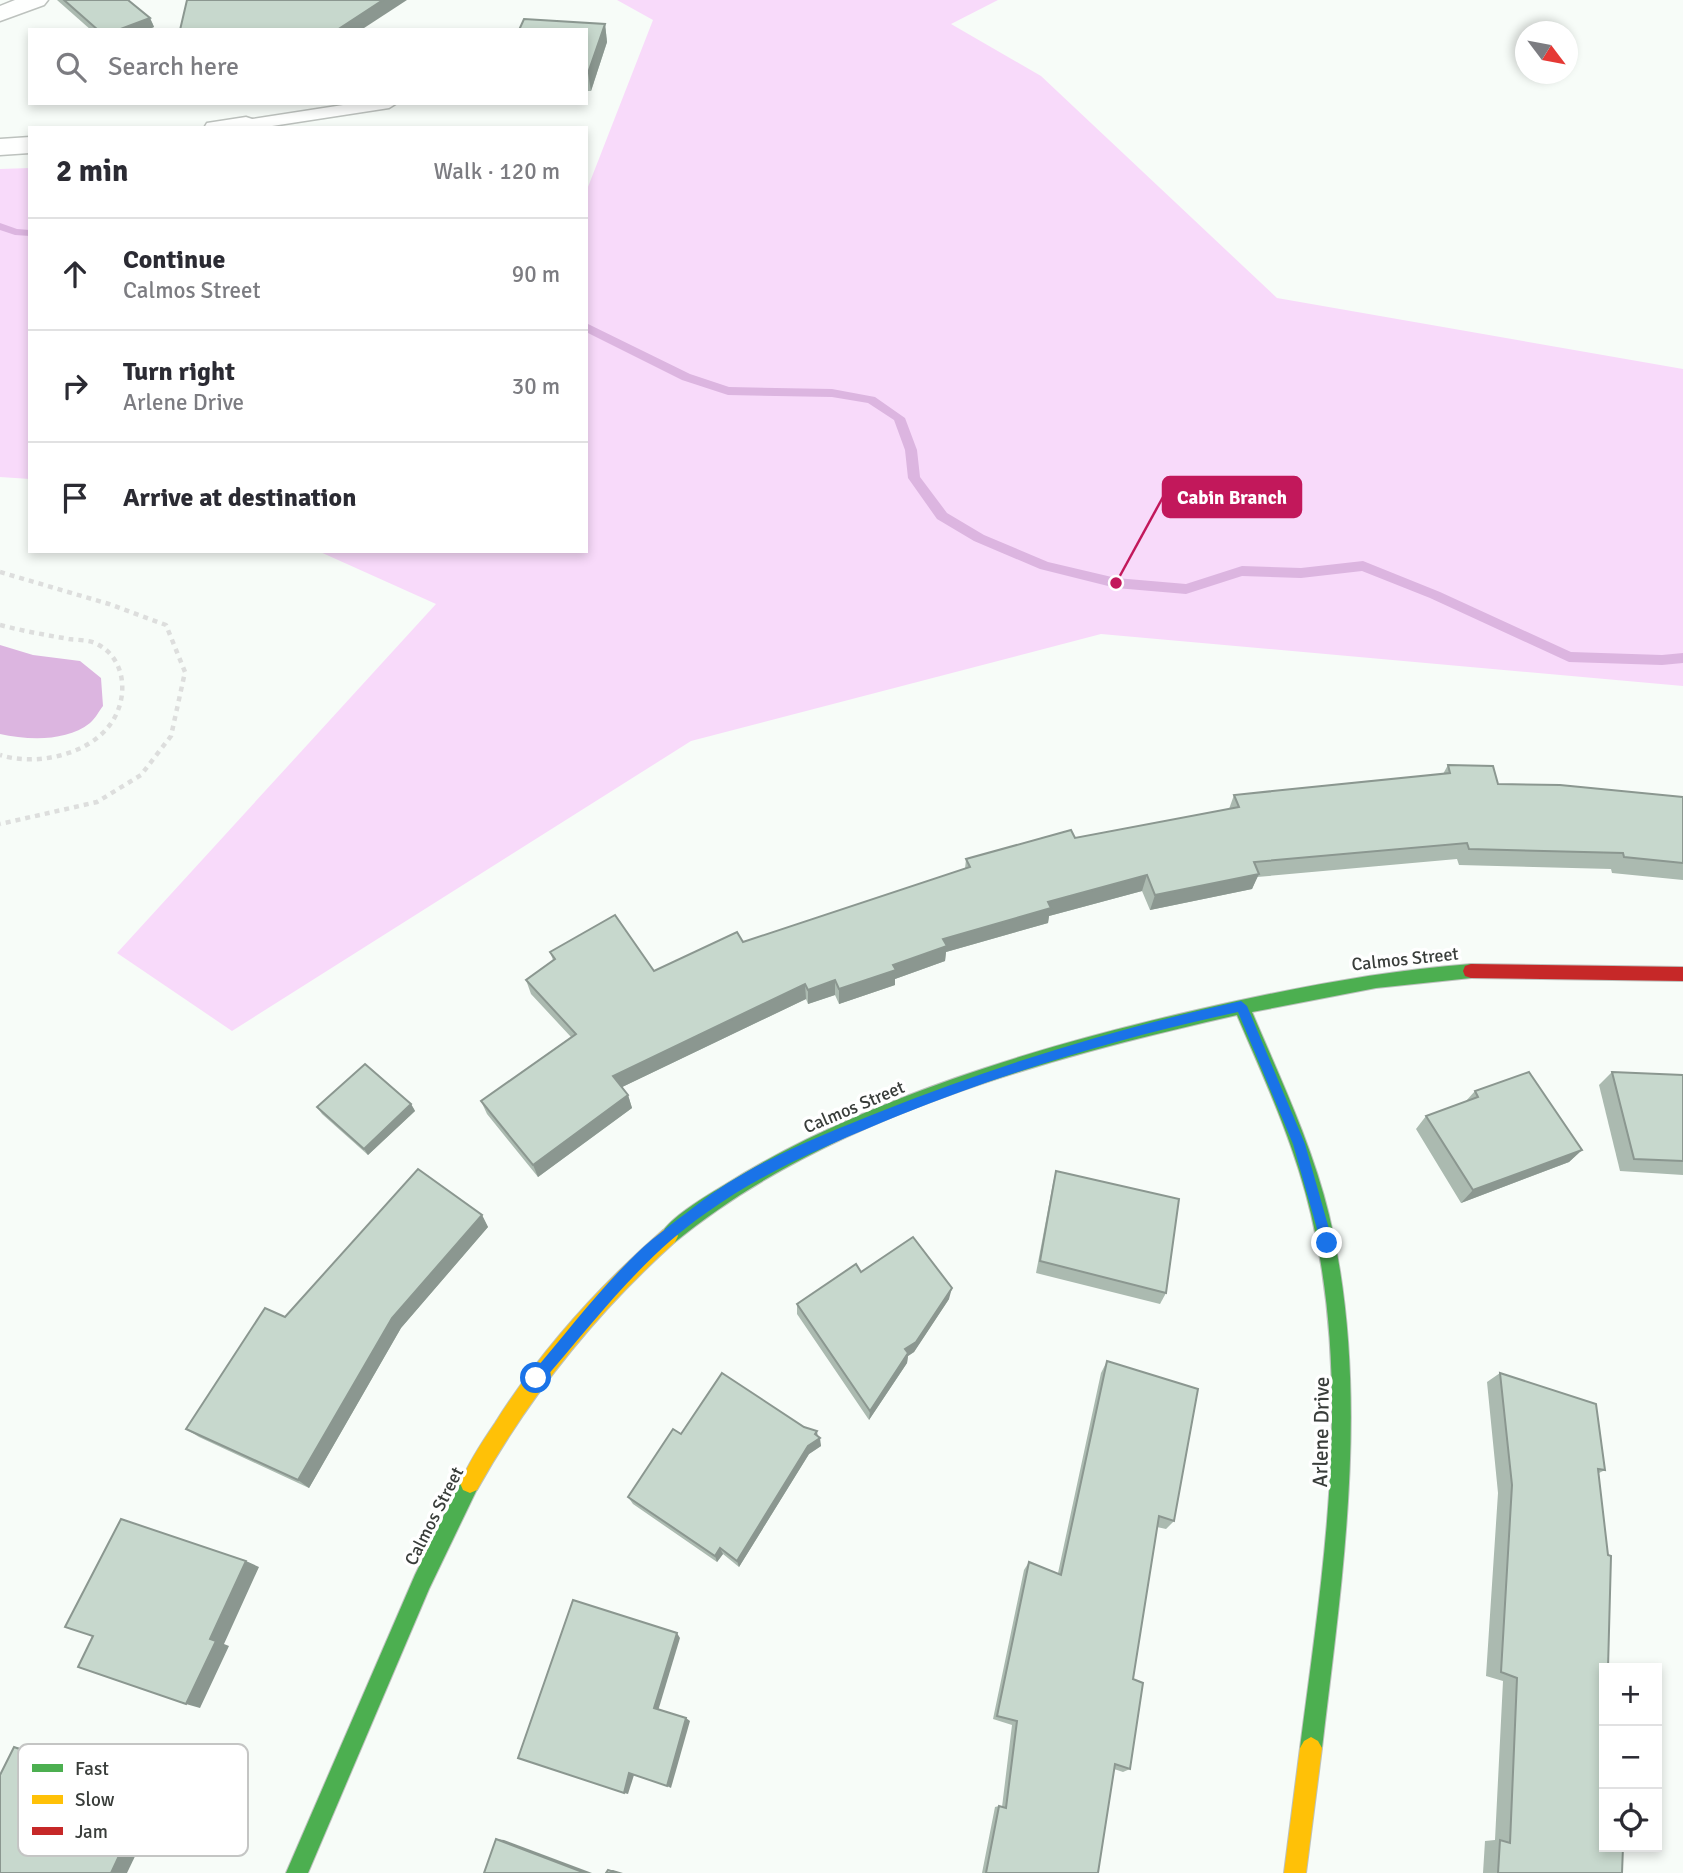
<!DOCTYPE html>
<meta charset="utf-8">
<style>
:root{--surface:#fff;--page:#f2f2f3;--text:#2b2b33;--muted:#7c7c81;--line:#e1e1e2}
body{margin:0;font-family:Signika,sans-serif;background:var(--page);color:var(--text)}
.controls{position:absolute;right:21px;bottom:21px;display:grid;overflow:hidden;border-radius:0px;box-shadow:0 4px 10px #0003}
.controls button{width:63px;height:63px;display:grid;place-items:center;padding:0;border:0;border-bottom:2px solid var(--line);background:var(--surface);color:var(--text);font:35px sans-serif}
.compass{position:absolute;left:1515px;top:21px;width:63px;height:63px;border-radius:50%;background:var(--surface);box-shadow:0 4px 10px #0003;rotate:122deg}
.stop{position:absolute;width:21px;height:21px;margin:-16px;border:5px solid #1a73e8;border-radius:50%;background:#fff}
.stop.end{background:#1a73e8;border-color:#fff;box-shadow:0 2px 7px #0008}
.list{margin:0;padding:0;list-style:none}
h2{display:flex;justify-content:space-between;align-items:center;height:91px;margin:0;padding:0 28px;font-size:30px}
h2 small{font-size:23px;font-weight:400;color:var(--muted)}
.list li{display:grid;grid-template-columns:46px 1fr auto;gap:21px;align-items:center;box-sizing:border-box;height:112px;padding:0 28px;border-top:2px solid var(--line)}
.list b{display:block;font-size:26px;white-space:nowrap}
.list p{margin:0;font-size:23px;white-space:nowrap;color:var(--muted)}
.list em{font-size:23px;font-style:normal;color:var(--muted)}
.icon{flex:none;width:38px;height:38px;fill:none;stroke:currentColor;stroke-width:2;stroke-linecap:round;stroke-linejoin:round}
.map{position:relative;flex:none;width:1683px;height:1873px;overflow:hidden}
.search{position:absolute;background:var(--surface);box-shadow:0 4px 10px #0003;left:28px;top:28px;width:560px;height:77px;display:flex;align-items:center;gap:18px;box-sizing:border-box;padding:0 24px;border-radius:0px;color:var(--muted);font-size:26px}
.panel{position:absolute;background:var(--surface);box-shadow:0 4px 10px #0003;left:28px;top:126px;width:560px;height:427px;border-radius:0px}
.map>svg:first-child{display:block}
.green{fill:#f8dafa}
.water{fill:#dcb5e0}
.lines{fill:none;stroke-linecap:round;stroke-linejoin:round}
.stream{fill:#dcb5e0;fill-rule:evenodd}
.lane-casing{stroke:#bdc2be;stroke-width:3}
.street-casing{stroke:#bdc2be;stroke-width:3}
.fast-casing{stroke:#bdc2be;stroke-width:2}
.slow-casing{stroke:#bdc2be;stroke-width:2}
.jam-casing{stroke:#bdc2be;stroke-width:2}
.path{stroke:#dddedd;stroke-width:4.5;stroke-dasharray:5 5;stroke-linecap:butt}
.lane{fill:#fefffe;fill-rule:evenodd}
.street{fill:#fefffe;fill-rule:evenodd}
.fast{fill:#4caf50;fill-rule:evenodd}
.slow{fill:#ffc107;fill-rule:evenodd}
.jam{fill:#c62828;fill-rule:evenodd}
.wall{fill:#abbab0}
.shaded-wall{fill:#8b9790}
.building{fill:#c7d8cd;stroke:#8b9790;stroke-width:2}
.route{fill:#1a73e8}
.labels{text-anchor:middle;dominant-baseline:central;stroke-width:7;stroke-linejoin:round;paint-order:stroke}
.street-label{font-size:18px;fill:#393d3a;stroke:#fff}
.near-street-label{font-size:21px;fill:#393d3a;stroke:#fff}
.key{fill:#fff;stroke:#c4c5c4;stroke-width:2}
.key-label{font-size:19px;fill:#393d3a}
.leader{fill:none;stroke:#c2185b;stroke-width:2.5}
.callout-dot{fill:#c2185b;stroke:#fff;stroke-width:2.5}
.callout{fill:#c2185b;stroke:#c2185b;stroke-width:2.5}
.callout-label{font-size:19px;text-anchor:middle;font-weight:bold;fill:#fff}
</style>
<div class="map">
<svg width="1683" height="1873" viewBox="0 0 1683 1873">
<rect width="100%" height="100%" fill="#f7fcf8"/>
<!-- green -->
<g class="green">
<path d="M617,0H998L951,24L1041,76L1277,298L1683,369V686L1101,634L691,741L232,1031L117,953L436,604L318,551H586V192L653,20Z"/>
<path d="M30,168V479L0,477V169Z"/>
</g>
<!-- water -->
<path class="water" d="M0,645L33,655L80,661L101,678L103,706C99,711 95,719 90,723C66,742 28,740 0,734Z"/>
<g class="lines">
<!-- stream -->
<g class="stream">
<path d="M0,223L17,229L30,230V236L15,235L0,230Z"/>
<path d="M586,323L690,374L729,387L832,389L875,397L905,418L917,450L920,477L947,513L984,535L1048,562L1116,578L1186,584L1242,566L1301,568L1363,561L1440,592L1571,652L1662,655L1683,653V663L1662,665L1569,662L1430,598L1362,571L1301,578L1242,576L1186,594L1116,588L1040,569L974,541L937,519L908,478L905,450L894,420L868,403L832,397L728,395L682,380L586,332Z"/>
</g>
<!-- lane casing -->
<g class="lane-casing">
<path id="lane" d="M356,103H397L389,108L259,128H240L238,125L246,120Z"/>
</g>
<!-- street casing -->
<g class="street-casing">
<g id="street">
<path d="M15,0H48L44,5L0,21V6Z"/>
<path d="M246,117L255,120L259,125L257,128H204L207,123Z"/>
<path d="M30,137V153L0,155V139Z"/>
</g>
</g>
<!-- fast casing -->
<g class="fast-casing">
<g id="fast">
<path d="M1471,964L1477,966L1479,971L1477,976L1471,978L1376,988L1252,1012C1280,1078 1312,1145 1329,1215C1371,1391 1343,1571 1322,1748L1318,1755L1311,1759L1304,1755L1300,1748C1323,1571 1353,1391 1311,1214C1295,1145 1265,1080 1237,1015C1048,1058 827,1117 675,1242L669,1244L663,1242L660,1236C668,1218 708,1195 726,1184C864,1098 1043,1045 1201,1009C1289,989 1379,971 1471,964Z"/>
<path d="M470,1473L477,1476L480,1483L429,1589L308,1873H286L415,1575L463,1476Z"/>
</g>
</g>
<!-- slow casing -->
<g class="slow-casing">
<g id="slow">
<path d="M669,1228L675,1230L678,1236L675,1242C595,1314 530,1395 477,1490L470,1493L463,1490L460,1483C469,1462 482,1442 495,1423C541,1350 598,1287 663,1230Z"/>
<path d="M1311,1737L1318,1741L1322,1748L1306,1873H1284L1300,1748L1304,1741Z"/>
</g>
</g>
<!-- jam casing -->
<g class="jam-casing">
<path id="jam" d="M1471,964L1683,967V981L1471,978L1465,976L1463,971L1465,966Z"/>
</g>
<!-- path -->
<g class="path">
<path d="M0,572L109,604L166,625L185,672L171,736L141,775L97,802L0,824"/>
<path d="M0,625C23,631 46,635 69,639C77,640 88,640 95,643C128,658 129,701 109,726C86,756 34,766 0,755"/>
</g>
<!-- lane -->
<use href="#lane" class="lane"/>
<!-- street -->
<use href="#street" class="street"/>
<!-- fast -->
<use href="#fast" class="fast"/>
<!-- slow -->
<use href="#slow" class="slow"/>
<!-- jam -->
<use href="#jam" class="jam"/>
</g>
<!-- wall -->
<g class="wall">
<path d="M57,0H128L150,18L154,27L147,30H91Z"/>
<path d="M605,24L607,42L591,91H586V30Z"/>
<path d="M1448,765L1498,784L1683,797V880L1612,873L1611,869L1459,865L1457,859L1257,877L1252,889L1150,910L1142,891L1049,916L1048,923L946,952L945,961L895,979V985L839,1004L835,995L808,1004L806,999L622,1087L628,1095L632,1108L538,1177L487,1114L481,1101L571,1037L531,994L526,980L553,960L550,952L654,971L965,869L966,859L1229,809L1234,795L1443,774Z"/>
<path d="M1612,1072L1683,1075V1175L1620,1171L1599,1085Z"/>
<path d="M1475,1091L1582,1150L1569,1162L1461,1203L1416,1129L1426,1116L1466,1101Z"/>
<path d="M411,1104L415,1111L368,1155L322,1114L317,1107Z"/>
<path d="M1056,1171L1166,1293L1160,1304L1036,1273L1053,1183Z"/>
<path d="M482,1215L488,1227L401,1328L309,1488L199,1437L186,1429L285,1317Z"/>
<path d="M861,1272L949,1299L914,1352L908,1356L907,1363L869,1420L797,1314V1304Z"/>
<path d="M1107,1361L1174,1521L1166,1529L1157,1527L1133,1679L1130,1769L1123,1772L1114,1769L1098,1873H982L995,1807L999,1806L1002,1807L1012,1725L993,1719L1024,1570L1029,1562L1058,1573L1101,1373Z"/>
<path d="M1500,1373L1605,1470L1599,1473L1604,1847L1622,1873H1483L1485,1841L1495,1840L1503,1681L1486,1676L1498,1493L1487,1382Z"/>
<path d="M681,1434L818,1436L821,1446L809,1454L739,1567L723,1554L717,1562L633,1504L628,1497Z"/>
</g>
<!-- shaded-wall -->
<g class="shaded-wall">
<path d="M383,0H407L361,30H337Z"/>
<path d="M150,18L154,27L147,30H118Z"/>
<path d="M605,24L607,42L591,91L588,73Z"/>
<path d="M1259,874L1252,889L1150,910L1155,895Z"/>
<path d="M1147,875L1142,891L1049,916L1048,923L946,952L945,961L895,979V985L839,1004V989L893,965L943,939L1048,902Z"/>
<path d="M835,980V995L808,1004V990Z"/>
<path d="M805,984L806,999L616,1090L613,1076Z"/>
<path d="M628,1095L632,1108L538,1177L533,1165Z"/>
<path d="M411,1104L415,1111L368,1155L364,1149Z"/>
<path d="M1582,1150L1569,1162L1461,1203L1473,1190Z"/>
<path d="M482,1215L488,1227L401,1328L309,1488L298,1480L392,1318Z"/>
<path d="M952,1288L949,1299L914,1352L908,1356L907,1363L869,1420L870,1411L905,1349Z"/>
<path d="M817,1431L818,1439L820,1438L821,1446L809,1454L739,1567L737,1561Z"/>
<path d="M720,1548L723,1554L717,1562L715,1556Z"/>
<path d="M246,1561L259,1567L224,1644L229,1646L200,1708L186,1704L210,1639Z"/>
<path d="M677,1633L680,1638L658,1711L654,1708Z"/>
<path d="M686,1718L690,1721L671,1788L667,1786Z"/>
<path d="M14,1747L33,1750L163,1798L127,1873H111Z"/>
<path d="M629,1773L634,1775L628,1794L624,1793Z"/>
<path d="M496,1839L504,1840L592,1873H585Z"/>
<path d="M608,1870H613L623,1873H617Z"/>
</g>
<!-- building -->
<g class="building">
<path d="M64,0H128L150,18L118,30H98Z"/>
<path d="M187,0H383L337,30H180Z"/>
<path d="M524,19L605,24L588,73H586V30H519Z"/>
<path d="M1448,765L1493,766L1498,784L1560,785L1683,797V863L1624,857L1623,853L1469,849L1467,843L1254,862L1259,874L1155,895L1147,875L1048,902L1051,908L943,939L947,946L893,965L896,970L839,989L835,980L808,990L805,984L613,1076L628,1095L533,1165L481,1101L576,1034L526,980L555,959L550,952L615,915L654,971L737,932L743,942L970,867L966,859L1071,830L1075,838L1239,807L1234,795L1450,773Z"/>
<path d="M365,1064L411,1104L364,1149L317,1107Z"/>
<path d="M1529,1072L1582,1150L1473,1190L1426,1116L1478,1097L1475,1091Z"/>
<path d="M1612,1072L1683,1075V1161L1634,1159Z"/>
<path d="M418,1169L482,1215L392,1318L298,1480L186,1429L265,1308L285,1317Z"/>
<path d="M1056,1171L1179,1199L1166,1293L1040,1261Z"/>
<path d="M913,1237L952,1288L916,1342L905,1349L908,1353L870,1411L797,1304L856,1264L861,1272Z"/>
<path d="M1107,1361L1198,1389L1174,1521L1159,1516L1133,1679L1143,1683L1130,1769L1115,1764L1098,1873H986L999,1806L1006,1808L1017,1721L997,1716L1029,1562L1061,1575Z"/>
<path d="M722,1373L804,1427L817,1431L815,1434L820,1438L808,1446L737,1561L720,1548L715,1556L628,1497L673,1429L681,1434Z"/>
<path d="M1500,1373L1596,1404L1605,1470L1598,1469L1608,1555L1611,1556L1608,1668H1604V1847H1623L1622,1873H1498L1500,1840L1510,1843L1517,1678L1501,1672L1512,1485Z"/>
<path d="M121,1519L246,1561L210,1639L216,1641L186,1704L78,1667L93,1636L65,1627Z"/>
<path d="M573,1600L677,1633L654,1708L686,1718L667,1786L629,1773L624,1793L518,1758Z"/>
<path d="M14,1747L147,1796L111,1873H0V1775Z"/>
<path d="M496,1839L585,1873H484Z"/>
<path d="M608,1870L617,1873H606Z"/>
</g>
<!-- route -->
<path class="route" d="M1241,1001L1247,1006L1305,1144L1333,1243L1332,1248H1322L1321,1243L1293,1144L1238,1012C1122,1037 1010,1071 900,1115C832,1143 766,1170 706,1213C641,1258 593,1323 541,1383H532V1373C564,1336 594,1296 629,1261C648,1241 672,1224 694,1207C750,1163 817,1137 882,1111C1000,1064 1118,1028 1241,1001Z"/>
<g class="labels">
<!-- street labels -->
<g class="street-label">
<text transform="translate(1405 959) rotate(-6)">Calmos Street</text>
<text transform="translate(854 1107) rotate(-23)">Calmos Street</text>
<text transform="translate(434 1516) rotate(-63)">Calmos Street</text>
</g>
<!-- near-street labels -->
<g class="near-street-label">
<text transform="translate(1321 1432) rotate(-89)">Arlene Drive</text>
</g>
</g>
<!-- legend -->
<rect x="18" y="1744" width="230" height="112" rx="10" class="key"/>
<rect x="32" y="1764" width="31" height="8" fill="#4caf50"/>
<rect x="32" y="1795" width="31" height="9" fill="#ffc107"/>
<rect x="32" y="1827" width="31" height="8" fill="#c62828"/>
<g class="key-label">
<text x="75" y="1775">Fast</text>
<text x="75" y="1806">Slow</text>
<text x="75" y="1838">Jam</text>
</g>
<!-- callouts -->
<path class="leader" d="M1116 583L1163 497"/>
<circle class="callout-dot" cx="1116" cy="583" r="7"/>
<rect class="callout" x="1163" y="477" width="138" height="40" rx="7"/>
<g class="callout-label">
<text x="1232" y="504">Cabin Branch</text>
</g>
</svg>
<div class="controls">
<button>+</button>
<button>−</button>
<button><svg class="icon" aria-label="locate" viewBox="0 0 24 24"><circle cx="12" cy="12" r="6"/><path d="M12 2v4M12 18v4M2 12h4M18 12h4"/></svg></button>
</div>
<svg class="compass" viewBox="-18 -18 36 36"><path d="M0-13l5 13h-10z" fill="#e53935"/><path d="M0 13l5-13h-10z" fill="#7c7c81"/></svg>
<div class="stop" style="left:536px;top:1378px"></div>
<div class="stop end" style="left:1327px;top:1243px"></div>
<div class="search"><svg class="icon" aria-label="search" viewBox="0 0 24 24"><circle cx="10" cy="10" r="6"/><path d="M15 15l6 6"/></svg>Search here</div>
<section class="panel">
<h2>2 min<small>Walk · 120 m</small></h2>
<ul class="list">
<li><svg class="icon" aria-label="ahead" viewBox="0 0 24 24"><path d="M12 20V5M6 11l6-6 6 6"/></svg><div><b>Continue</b><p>Calmos Street</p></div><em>90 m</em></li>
<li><svg class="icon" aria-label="right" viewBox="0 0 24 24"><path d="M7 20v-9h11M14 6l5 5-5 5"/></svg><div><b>Turn right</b><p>Arlene Drive</p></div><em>30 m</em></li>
<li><svg class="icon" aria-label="arrive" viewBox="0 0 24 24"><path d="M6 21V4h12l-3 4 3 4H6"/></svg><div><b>Arrive at destination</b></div></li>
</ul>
</section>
</div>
